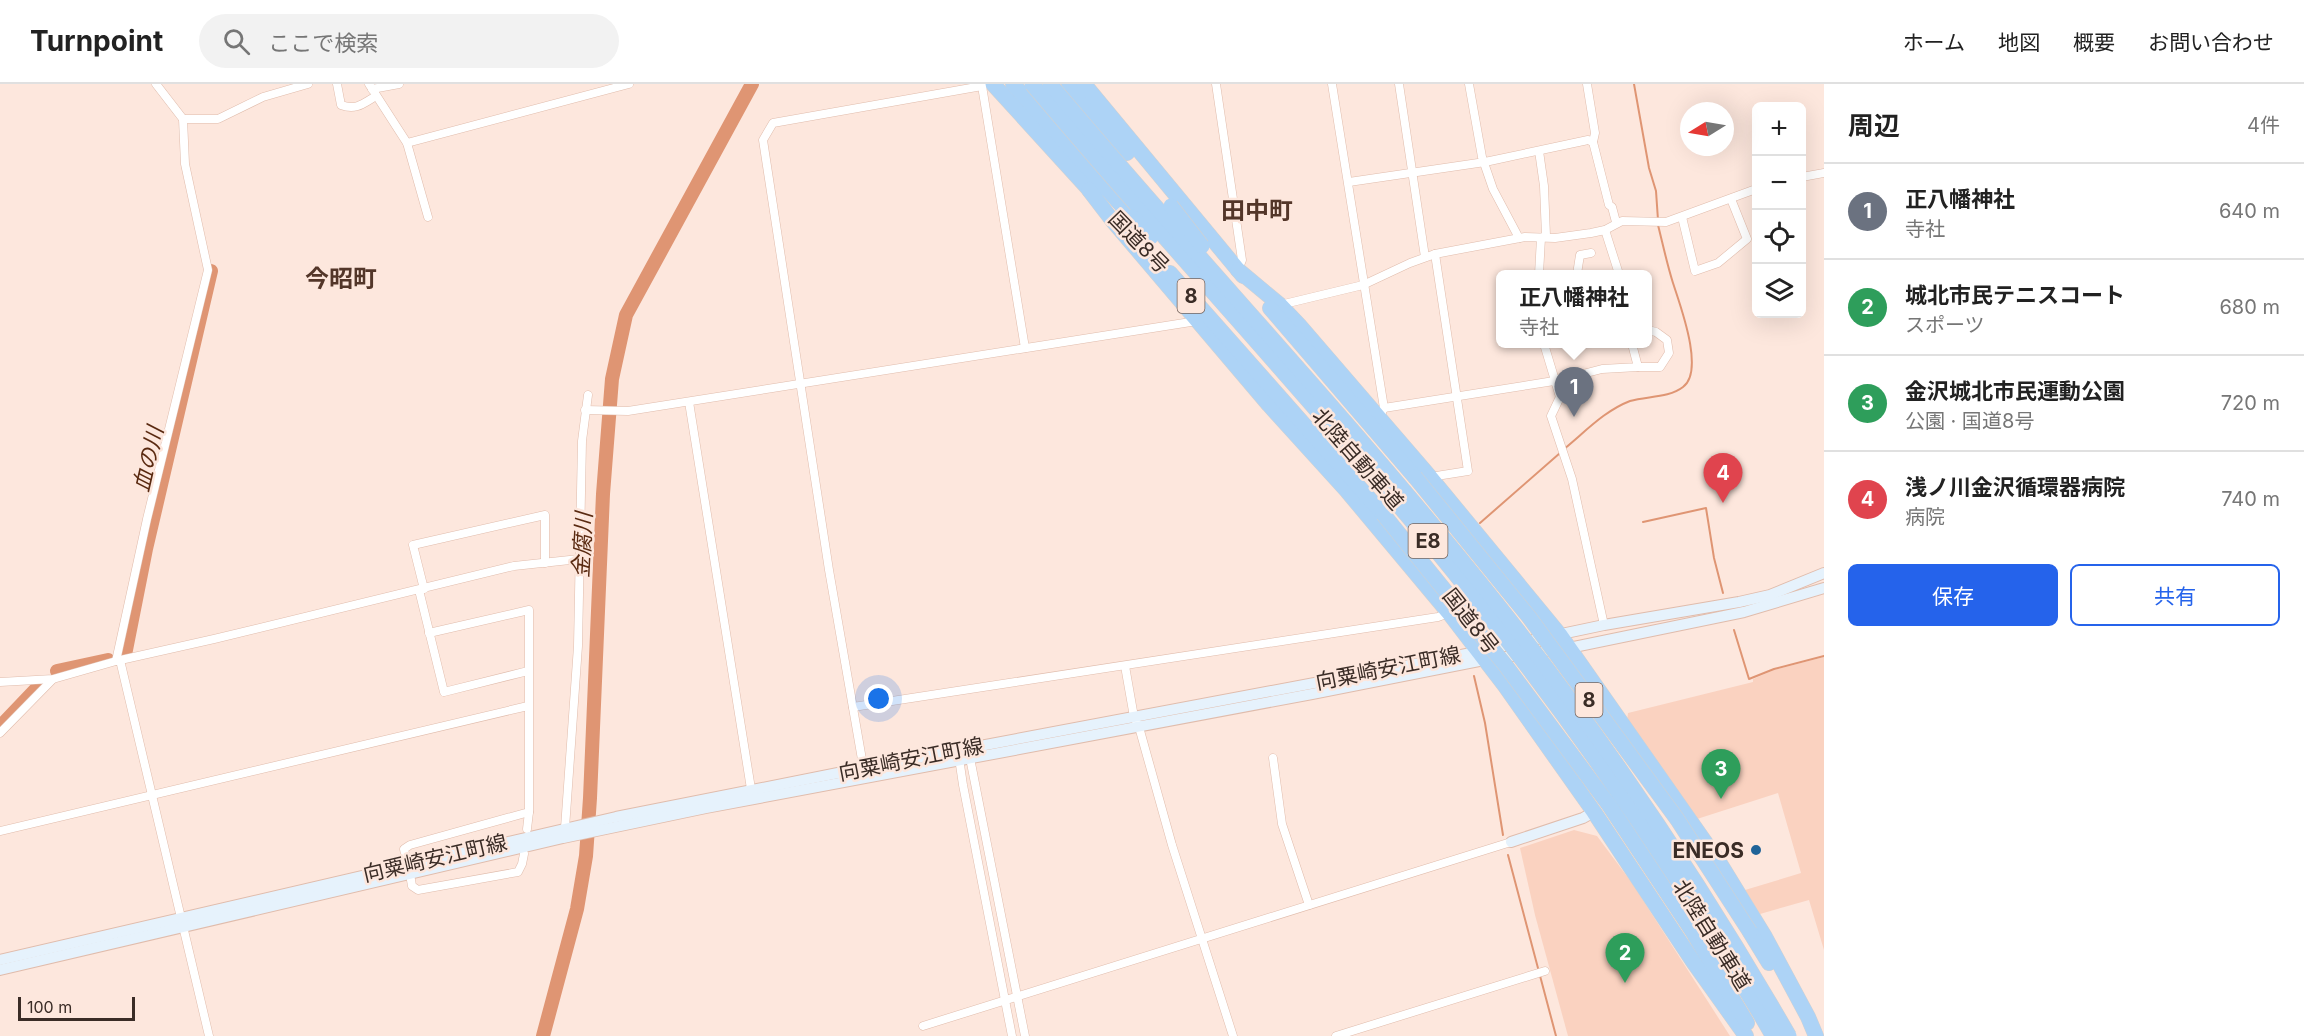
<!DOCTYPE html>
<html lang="ja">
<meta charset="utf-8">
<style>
:root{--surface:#fff;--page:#f2f2f2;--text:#222;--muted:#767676;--line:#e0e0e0;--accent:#2563eb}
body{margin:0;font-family:Inter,"Noto Sans JP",sans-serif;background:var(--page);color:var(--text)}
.controls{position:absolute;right:18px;top:18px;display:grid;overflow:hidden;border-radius:9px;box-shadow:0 6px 24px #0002}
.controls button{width:54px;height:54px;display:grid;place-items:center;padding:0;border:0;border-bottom:2px solid var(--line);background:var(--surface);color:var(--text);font:30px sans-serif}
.compass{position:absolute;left:1680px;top:18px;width:54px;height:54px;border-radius:50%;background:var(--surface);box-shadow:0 6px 24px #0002;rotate:259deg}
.scale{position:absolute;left:18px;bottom:15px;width:117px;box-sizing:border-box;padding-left:6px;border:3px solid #3a2c26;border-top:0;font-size:16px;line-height:21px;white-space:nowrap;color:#3a2c26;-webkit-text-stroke:4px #fde7dd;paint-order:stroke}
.you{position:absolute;left:879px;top:615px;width:21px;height:21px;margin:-15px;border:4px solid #fff;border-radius:50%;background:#1a73e8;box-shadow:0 0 0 9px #1a73e833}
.badge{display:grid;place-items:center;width:39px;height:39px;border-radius:50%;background:var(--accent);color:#fff;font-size:20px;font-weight:700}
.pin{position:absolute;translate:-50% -50px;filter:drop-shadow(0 2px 3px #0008)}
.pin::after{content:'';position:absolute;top:32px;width:21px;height:18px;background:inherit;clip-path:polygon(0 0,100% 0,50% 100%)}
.popup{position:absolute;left:1496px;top:186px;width:156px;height:78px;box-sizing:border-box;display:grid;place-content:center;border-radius:9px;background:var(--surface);filter:drop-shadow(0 2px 4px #0005);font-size:20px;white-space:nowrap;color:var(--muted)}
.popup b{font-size:22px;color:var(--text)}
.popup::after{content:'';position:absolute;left:50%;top:100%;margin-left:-12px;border:12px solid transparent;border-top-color:var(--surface)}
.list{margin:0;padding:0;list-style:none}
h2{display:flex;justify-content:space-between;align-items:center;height:78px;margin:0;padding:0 24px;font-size:26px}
h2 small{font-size:20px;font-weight:400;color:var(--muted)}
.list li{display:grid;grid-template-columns:39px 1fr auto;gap:18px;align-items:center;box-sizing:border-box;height:96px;padding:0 24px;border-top:2px solid var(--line)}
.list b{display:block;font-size:22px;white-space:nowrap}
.list p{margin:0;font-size:20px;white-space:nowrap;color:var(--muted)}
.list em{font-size:20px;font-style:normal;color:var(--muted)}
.actions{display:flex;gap:12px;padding:18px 24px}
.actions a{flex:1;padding:14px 0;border:2px solid var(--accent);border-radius:9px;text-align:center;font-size:21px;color:var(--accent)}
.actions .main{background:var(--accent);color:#fff}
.icon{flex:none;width:33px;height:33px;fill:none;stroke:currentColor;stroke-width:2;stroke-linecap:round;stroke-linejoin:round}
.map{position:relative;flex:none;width:1824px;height:952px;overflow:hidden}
header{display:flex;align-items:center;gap:36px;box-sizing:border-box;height:84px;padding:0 30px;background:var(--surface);border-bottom:2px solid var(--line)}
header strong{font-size:28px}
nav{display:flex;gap:33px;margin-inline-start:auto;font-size:21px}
.search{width:420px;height:54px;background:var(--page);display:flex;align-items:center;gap:15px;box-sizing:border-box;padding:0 21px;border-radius:33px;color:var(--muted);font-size:22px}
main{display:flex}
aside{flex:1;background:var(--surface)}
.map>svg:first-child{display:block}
.green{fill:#fad2c0}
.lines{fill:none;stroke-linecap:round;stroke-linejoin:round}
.stream{stroke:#df9573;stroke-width:2}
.river{stroke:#df9573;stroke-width:14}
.street-casing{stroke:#e0bcac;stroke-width:9}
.secondary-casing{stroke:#e0bcac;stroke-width:12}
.highway-casing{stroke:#d4d1cf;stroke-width:16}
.street{stroke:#fff;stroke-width:8}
.secondary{stroke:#e6f2fc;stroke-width:10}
.highway{stroke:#add3f6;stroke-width:15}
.highway-bridge-casing{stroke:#d4d1cf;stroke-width:16;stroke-linecap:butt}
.highway-bridge{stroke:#add3f6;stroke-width:15}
.poi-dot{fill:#1f6398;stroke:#fde7dd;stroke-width:2}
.labels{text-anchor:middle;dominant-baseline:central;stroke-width:5;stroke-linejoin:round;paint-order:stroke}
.shield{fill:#fde7dd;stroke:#74645d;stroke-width:1.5}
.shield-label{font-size:20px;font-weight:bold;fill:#3a2c26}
.street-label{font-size:21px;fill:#3a2c26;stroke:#fde7dd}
.poi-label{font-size:21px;font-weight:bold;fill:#3a2c26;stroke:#fde7dd;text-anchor:end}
.water-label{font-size:22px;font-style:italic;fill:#5a2a11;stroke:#fde7dd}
.quarter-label{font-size:24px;font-weight:bold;fill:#533629;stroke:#fde7dd}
</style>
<header>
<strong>Turnpoint</strong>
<div class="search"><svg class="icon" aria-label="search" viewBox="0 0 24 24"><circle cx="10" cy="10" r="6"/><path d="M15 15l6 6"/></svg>ここで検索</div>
<nav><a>ホーム</a><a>地図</a><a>概要</a><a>お問い合わせ</a></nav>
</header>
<main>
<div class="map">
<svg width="1824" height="952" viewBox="0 0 1824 952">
<rect width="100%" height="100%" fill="#fde7dd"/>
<!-- green -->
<g class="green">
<path d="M1824,573V866L1809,816L1760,830L1745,806L1801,789L1778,709L1697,735L1627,636L1628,629L1753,598V595L1774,586Z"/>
<path d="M1574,746L1597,752L1632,799L1730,952H1568L1535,831L1520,764Z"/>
</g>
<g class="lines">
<!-- stream -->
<g class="stream">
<path d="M1634,0L1649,84L1656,107L1658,136"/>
<path d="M1564,365C1585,348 1604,327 1630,317C1647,312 1669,314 1683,303C1705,287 1680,221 1673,199C1667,180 1663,161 1658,141"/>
<path d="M1643,438L1706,424L1714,474L1723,509"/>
<path d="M1480,439L1560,369"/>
<path d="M1734,546L1749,595L1774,585L1824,572"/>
<path d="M1474,592L1485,639L1503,751"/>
<path d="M1508,771L1556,952"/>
</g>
<!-- river -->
<g class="river">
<path d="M125,571L146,465L211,187"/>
<path d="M57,587L108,576"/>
<path d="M0,643L37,604"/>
<path d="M543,952L577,825L586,772L590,714L603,410L612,295L626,231L752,0"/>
</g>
<!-- street casing -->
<g class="street-casing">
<g id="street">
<path d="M337,0L341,21C356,27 364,19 376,12"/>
<path d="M369,0L407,59L428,133"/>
<path d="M1216,0L1242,176L1238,186"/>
<path d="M1332,0L1384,324L1380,333"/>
<path d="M1399,0L1425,173"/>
<path d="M1469,0L1482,73L1493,105L1519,154"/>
<path d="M1587,0L1595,49L1593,58"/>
<path d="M982,2L1025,264"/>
<path d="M372,5L399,0"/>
<path d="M183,35H218L263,13L308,0"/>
<path d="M407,59L629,0"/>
<path d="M1539,67L1544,102L1546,152L1541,154L1539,190"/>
<path d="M1802,93L1824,89"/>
<path d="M1349,98L1485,78L1588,56L1593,58L1609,121L1612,123L1616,138"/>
<path d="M1682,133L1695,187L1718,179L1747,155L1731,115"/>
<path d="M1605,146L1619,190"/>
<path d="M1577,190L1580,171L1591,169"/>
<path d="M1280,221L1363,201L1410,179L1435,170L1525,153L1555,154L1591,149L1605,146L1622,137L1666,138L1756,105"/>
<path d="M1544,260L1560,313L1551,332L1572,395L1604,541"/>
<path d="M1638,283H1660L1669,269L1667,256L1656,248L1648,246"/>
<path d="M689,318L752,711"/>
<path d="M1384,324L1554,297L1573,288L1579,291L1602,285L1638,283L1632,260"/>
<path d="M585,326L628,327L1197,237"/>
<path d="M1430,393L1468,387L1435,170"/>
<path d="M424,505L413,461L545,431V479"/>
<path d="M419,506L444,608L528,587"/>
<path d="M120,576L209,952"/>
<path d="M116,577L147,435L208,186L185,80L183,35L156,0"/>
<path d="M1125,582L1134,633L1139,643L1172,761L1233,952"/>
<path d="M0,598L53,595L116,577L214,555L514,482L579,475"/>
<path d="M853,623L1438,533L1449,529"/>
<path d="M0,649L52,596"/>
<path d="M968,672L970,674L1025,952"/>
<path d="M959,674L963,701L1012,952"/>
<path d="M1273,674L1282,740L1309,821"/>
<path d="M864,687L829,486L763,56L773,39L982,2L984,0"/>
<path d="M565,744L578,562L582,357L588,311"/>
<path d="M527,745L529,728"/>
<path d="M0,747L528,622"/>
<path d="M407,780L404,765L410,761L529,728V526L429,549"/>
<path d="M410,790L412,802L418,806L518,788L522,780L524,770"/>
<path d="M923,942L1511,758"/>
<path d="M1336,952L1545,887"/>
</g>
</g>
<!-- secondary casing -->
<g class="secondary-casing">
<g id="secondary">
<path d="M1511,758L1583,734L1594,728"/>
<path d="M0,876L616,733L863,684L1447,574L1604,541L1739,518L1770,511L1824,489"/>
<path d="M0,886L563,754L706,724L1312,610L1484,576L1569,564L1744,528L1824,504"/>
</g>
</g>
<!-- highway casing -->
<g class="highway-casing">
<g id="highway">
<path d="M993,0L1095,112"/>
<path d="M1013,0L1132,133"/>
<path d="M1069,0L1127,69"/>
<path d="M1084,0L1243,192"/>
<path d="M1089,106L1112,136L1269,321L1347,407L1449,529L1505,602L1594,728L1694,879L1746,952"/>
<path d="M1238,186L1280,221L1299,241L1430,393L1560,551L1719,778L1765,853L1808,933L1816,952"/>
<path d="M1170,189L1383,430"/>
<path d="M1270,224L1415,393"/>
<path d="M1691,845L1747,939"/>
<path d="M1750,848L1769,879"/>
</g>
</g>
<!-- street -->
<use href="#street" class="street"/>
<!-- secondary -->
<use href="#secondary" class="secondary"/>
<!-- highway -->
<use href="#highway" class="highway"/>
<!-- highway-bridge casing -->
<g class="highway-bridge-casing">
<g id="highway-bridge">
<path d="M1032,0C1161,153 1298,300 1426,454C1555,611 1672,777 1773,952"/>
<path d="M1050,0C1197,175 1355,341 1497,520C1605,656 1702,801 1789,952"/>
<path d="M1171,122L1202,162"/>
<path d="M1132,133L1151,153"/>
<path d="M1415,393L1529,533L1677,735L1750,848"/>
<path d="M1383,430L1506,582L1609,721L1691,845"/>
</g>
</g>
<!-- highway-bridge -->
<use href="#highway-bridge" class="highway-bridge"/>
</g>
<!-- markers -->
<circle class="poi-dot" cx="1756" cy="766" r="6"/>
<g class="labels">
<!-- shield labels -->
<g class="shield">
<rect x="1177.5" y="195" width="27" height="34" rx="4.5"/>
<rect x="1408.5" y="440" width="39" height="34" rx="4.5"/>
<rect x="1575.5" y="599" width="27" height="34" rx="4.5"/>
</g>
<g class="shield-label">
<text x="1191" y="212">8</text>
<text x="1428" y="457">E8</text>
<text x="1589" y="616">8</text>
</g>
<!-- street labels -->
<g class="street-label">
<text transform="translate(1139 158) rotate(46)">国道8号</text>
<text transform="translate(1358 375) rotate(49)">北陸自動車道</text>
<text transform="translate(1471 537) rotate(52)">国道8号</text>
<text transform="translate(1388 584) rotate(-11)">向粟崎安江町線</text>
<text transform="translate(911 675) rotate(-11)">向粟崎安江町線</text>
<text transform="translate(435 774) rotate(-13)">向粟崎安江町線</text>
<text transform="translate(1712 851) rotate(58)">北陸自動車道</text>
</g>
<!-- poi labels -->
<g class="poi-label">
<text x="1744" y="766">ENEOS</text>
</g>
<!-- water labels -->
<g class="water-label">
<text transform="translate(148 375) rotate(-77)">血の川</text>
<text transform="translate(582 461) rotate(-87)">金腐川</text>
</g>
<!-- quarter labels -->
<g class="quarter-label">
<text x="1257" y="126">田中町</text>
<text x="341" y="194">今昭町</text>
</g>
</g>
</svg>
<div class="controls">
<button>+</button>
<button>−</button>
<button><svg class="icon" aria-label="locate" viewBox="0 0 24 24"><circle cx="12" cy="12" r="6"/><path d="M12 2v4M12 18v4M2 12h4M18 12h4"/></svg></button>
<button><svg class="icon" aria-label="layers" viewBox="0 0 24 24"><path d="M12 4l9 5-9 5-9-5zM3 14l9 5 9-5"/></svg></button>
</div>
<svg class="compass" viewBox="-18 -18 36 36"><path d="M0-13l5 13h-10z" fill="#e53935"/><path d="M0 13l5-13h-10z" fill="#767676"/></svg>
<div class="scale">100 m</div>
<div class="you"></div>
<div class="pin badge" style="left:1574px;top:333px;background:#6b7280">1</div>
<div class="popup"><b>正八幡神社</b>寺社</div>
<div class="pin badge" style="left:1625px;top:899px;background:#2e9e5b">2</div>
<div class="pin badge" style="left:1721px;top:715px;background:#2e9e5b">3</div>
<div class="pin badge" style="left:1723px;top:419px;background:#e0444e">4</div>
</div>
<aside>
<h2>周辺<small>4件</small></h2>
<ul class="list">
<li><span class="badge" style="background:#6b7280">1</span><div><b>正八幡神社</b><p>寺社</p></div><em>640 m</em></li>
<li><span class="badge" style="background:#2e9e5b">2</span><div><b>城北市民テニスコート</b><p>スポーツ</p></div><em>680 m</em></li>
<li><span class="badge" style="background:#2e9e5b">3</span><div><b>金沢城北市民運動公園</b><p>公園 · 国道8号</p></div><em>720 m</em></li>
<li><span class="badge" style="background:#e0444e">4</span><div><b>浅ノ川金沢循環器病院</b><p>病院</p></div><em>740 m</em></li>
</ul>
<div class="actions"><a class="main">保存</a><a>共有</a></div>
</aside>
</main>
